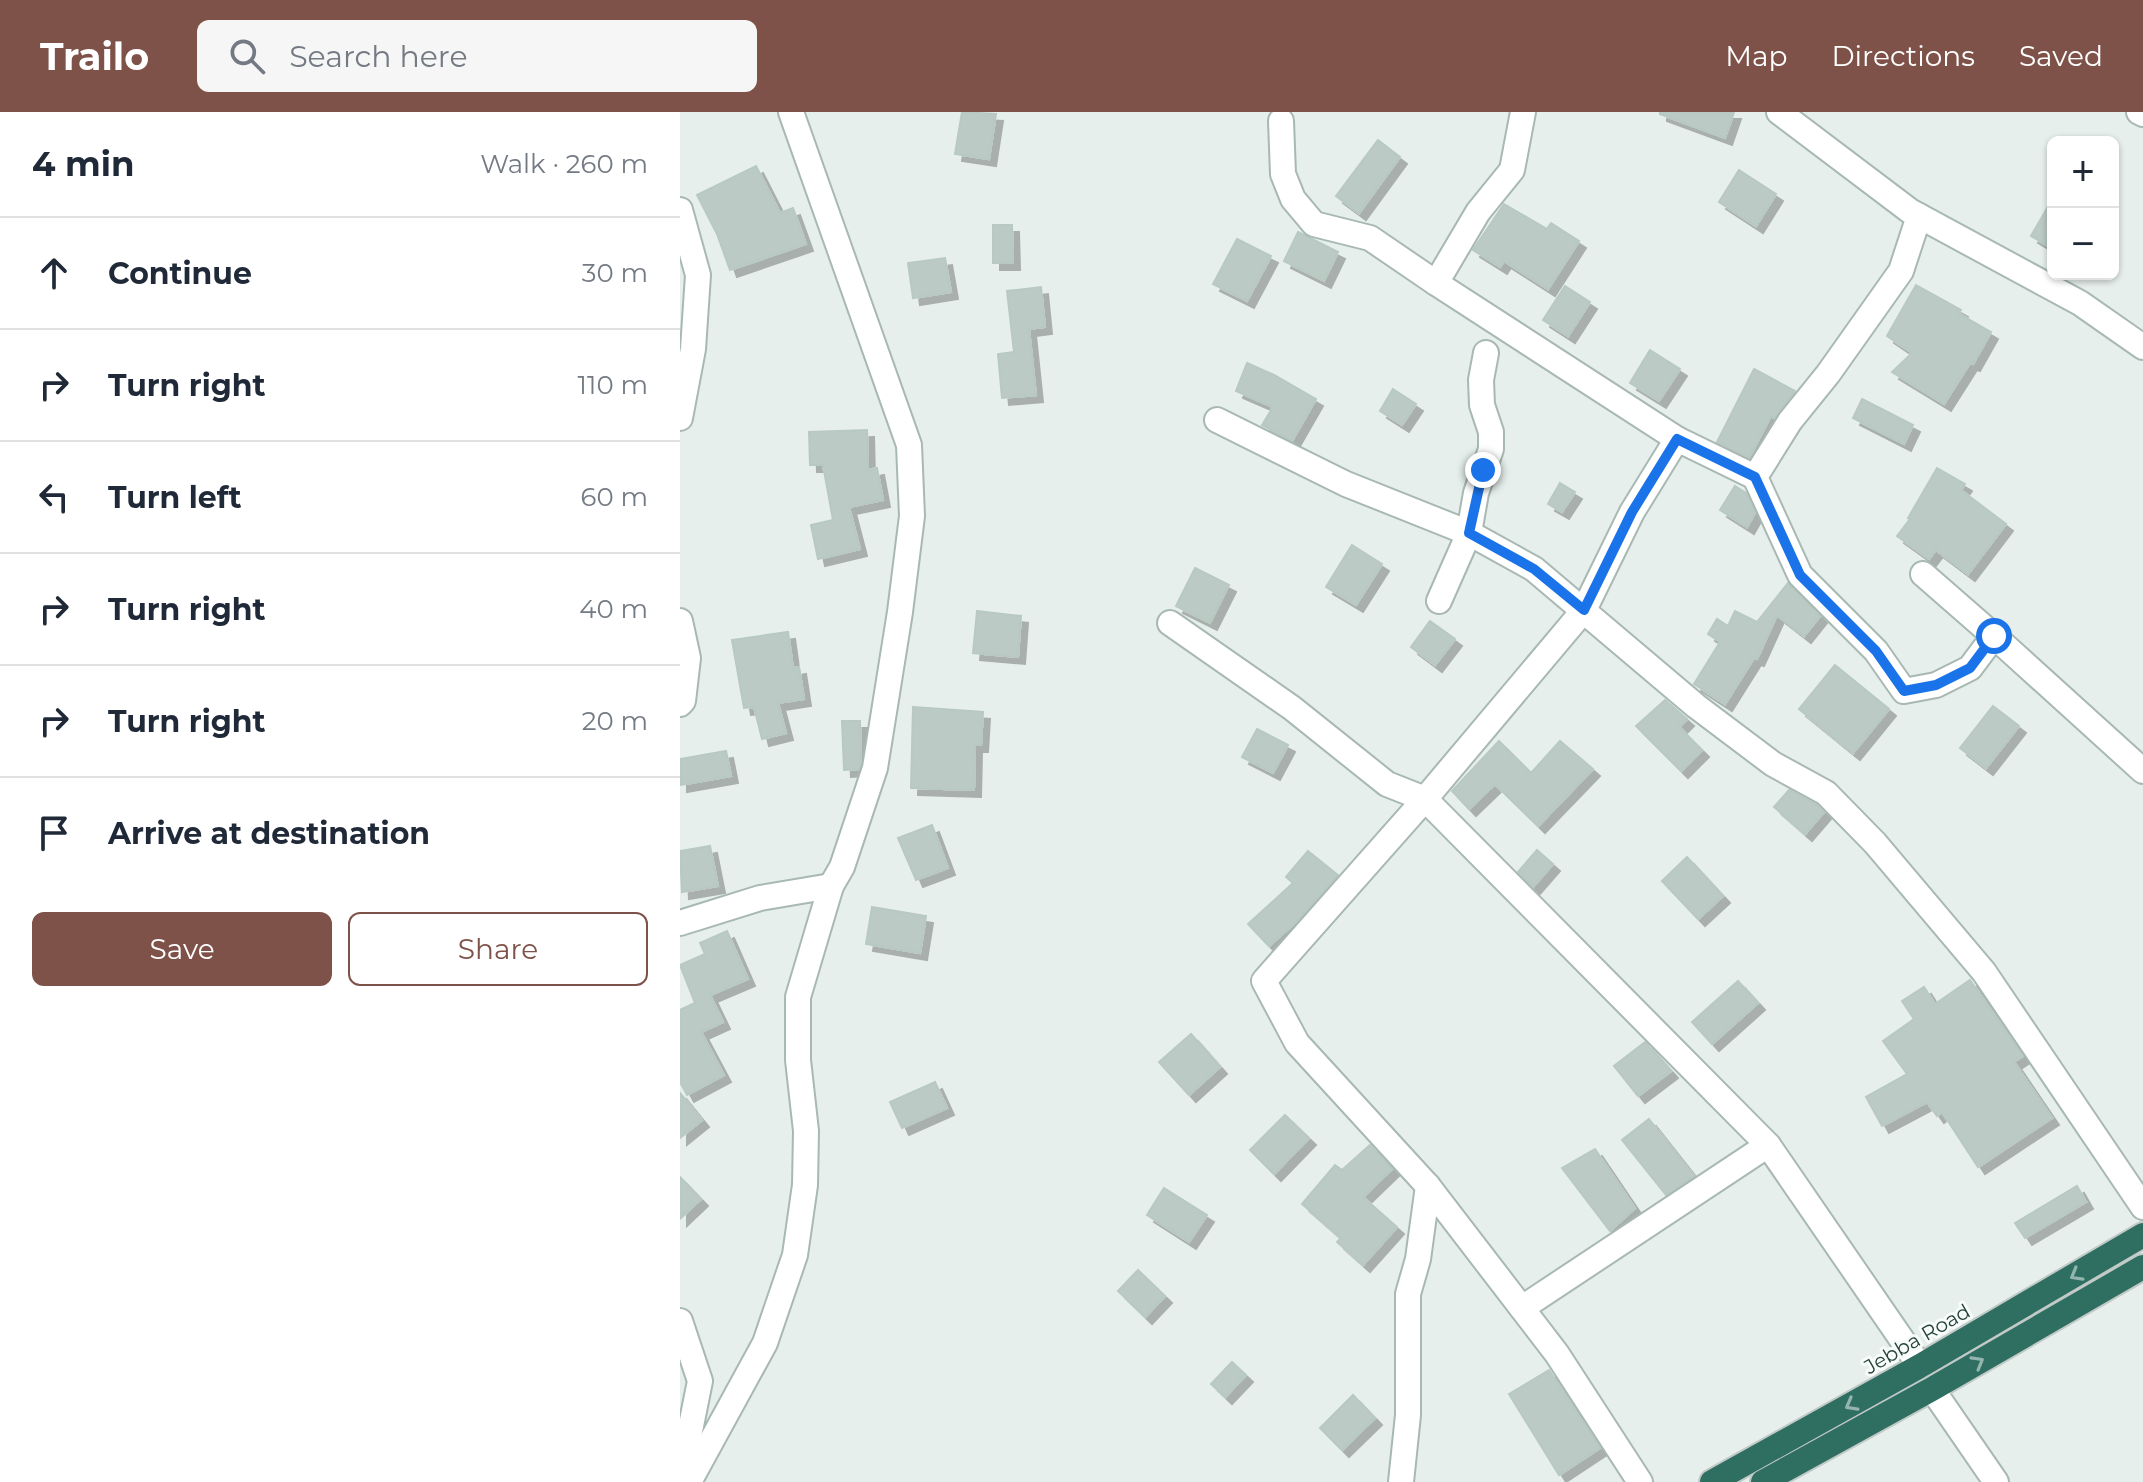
<!DOCTYPE html>
<meta charset="utf-8">
<style>
:root{--surface:#fff;--page:#f6f6f7;--text:#1f2937;--muted:#747a83;--line:#e0e1e3;--accent:#7f5249}
body{margin:0;font-family:Montserrat,sans-serif;background:var(--page);color:var(--text)}
.controls{position:absolute;right:24px;top:24px;display:grid;overflow:hidden;border-radius:12px;box-shadow:0 2px 6px #0004}
.controls button{width:72px;height:72px;display:grid;place-items:center;padding:0;border:0;border-bottom:2px solid var(--line);background:var(--surface);color:var(--text);font:40px sans-serif}
.stop{position:absolute;width:24px;height:24px;margin:-18px;border:6px solid #1a73e8;border-radius:50%;background:#fff}
.stop.end{background:#1a73e8;border-color:#fff;box-shadow:0 2px 8px #0008}
.list{margin:0;padding:0;list-style:none}
h2{display:flex;justify-content:space-between;align-items:center;height:104px;margin:0;padding:0 32px;font-size:34px}
h2 small{font-size:26px;font-weight:400;color:var(--muted)}
.list li{display:grid;grid-template-columns:52px 1fr auto;gap:24px;align-items:center;box-sizing:border-box;height:112px;padding:0 32px;border-top:2px solid var(--line)}
.list b{display:block;font-size:30px;white-space:nowrap}
.list em{font-size:26px;font-style:normal;color:var(--muted)}
.actions{display:flex;gap:16px;padding:24px 32px}
.actions a{flex:1;padding:18px 0;border:2px solid var(--accent);border-radius:12px;text-align:center;font-size:28px;color:var(--accent)}
.actions .main{background:var(--accent);color:#fff}
.icon{flex:none;width:44px;height:44px;fill:none;stroke:currentColor;stroke-width:2;stroke-linecap:round;stroke-linejoin:round}
.map{position:relative;flex:none;width:1463px;height:1370px;overflow:hidden}
header{display:flex;align-items:center;gap:48px;box-sizing:border-box;height:112px;padding:0 40px;background:var(--accent);color:#fff}
header strong{font-size:38px}
nav{display:flex;gap:44px;margin-inline-start:auto;font-size:28px}
.search{width:560px;height:72px;background:var(--page);display:flex;align-items:center;gap:20px;box-sizing:border-box;padding:0 28px;border-radius:12px;color:var(--muted);font-size:30px}
main{display:flex}
aside{flex:1;background:var(--surface)}
.map>svg:first-child{display:block}
.building{fill:#bbcac4;stroke:#b8c9c2;stroke-width:2;filter:url(#shadow)}
.lines{fill:none;stroke-linecap:round;stroke-linejoin:round}
.minor-casing{stroke:#a8b8b2;stroke-width:28}
.highway-casing{stroke:#c2cac8;stroke-width:28}
.minor{stroke:#fff;stroke-width:24}
.highway{stroke:#2f6f62;stroke-width:24}
.oneway{stroke:#93b5ae}
.route{stroke:#1a73e8;stroke-width:10}
.labels{text-anchor:middle;dominant-baseline:central;stroke-width:6;stroke-linejoin:round;paint-order:stroke}
.street-label{font-size:20px;fill:#24423a;stroke:#f7fbf9}
</style>
<header>
<strong>Trailo</strong>
<div class="search"><svg class="icon" aria-label="search" viewBox="0 0 24 24"><circle cx="10" cy="10" r="6"/><path d="M15 15l6 6"/></svg>Search here</div>
<nav><a>Map</a><a>Directions</a><a>Saved</a></nav>
</header>
<main>
<aside>
<h2>4 min<small>Walk · 260 m</small></h2>
<ul class="list">
<li><svg class="icon" aria-label="ahead" viewBox="0 0 24 24"><path d="M12 20V5M6 11l6-6 6 6"/></svg><div><b>Continue</b></div><em>30 m</em></li>
<li><svg class="icon" aria-label="right" viewBox="0 0 24 24"><path d="M7 20v-9h11M14 6l5 5-5 5"/></svg><div><b>Turn right</b></div><em>110 m</em></li>
<li><svg class="icon" aria-label="left" viewBox="0 0 24 24"><path d="M17 20v-9H6M10 6l-5 5 5 5"/></svg><div><b>Turn left</b></div><em>60 m</em></li>
<li><svg class="icon" aria-label="right" viewBox="0 0 24 24"><path d="M7 20v-9h11M14 6l5 5-5 5"/></svg><div><b>Turn right</b></div><em>40 m</em></li>
<li><svg class="icon" aria-label="right" viewBox="0 0 24 24"><path d="M7 20v-9h11M14 6l5 5-5 5"/></svg><div><b>Turn right</b></div><em>20 m</em></li>
<li><svg class="icon" aria-label="arrive" viewBox="0 0 24 24"><path d="M6 21V4h12l-3 4 3 4H6"/></svg><div><b>Arrive at destination</b></div></li>
</ul>
<div class="actions"><a class="main">Save</a><a>Share</a></div>
</aside>
<div class="map">
<svg width="1463" height="1370" viewBox="0 0 1463 1370">
<defs>
<filter id="shadow"><feDropShadow dx="7" dy="7" stdDeviation="0" flood-color="#0004"/></filter>
</defs>
<rect width="100%" height="100%" fill="#e6efeb"/>
<!-- building -->
<g class="building">
<path d="M282,0L316,2L309,47L275,42Z"/>
<path d="M980,0H1054L1045,26L980,2Z"/>
<path d="M698,28L720,45L679,101L656,84Z"/>
<path d="M76,54L100,101L113,96L126,132L50,158L37,122L17,83Z"/>
<path d="M1059,58L1096,82L1076,114L1039,90Z"/>
<path d="M1373,86V137L1351,124Z"/>
<path d="M824,92L867,117L871,111L899,129L868,177L824,149L820,155L793,138Z"/>
<path d="M313,113H332L333,151H313Z"/>
<path d="M618,120L658,140L644,169L604,149Z"/>
<path d="M557,127L591,144L567,189L533,172Z"/>
<path d="M265,146L271,180L233,186L228,151Z"/>
<path d="M1236,173L1281,198L1278,201L1311,220L1293,252L1290,251L1264,292L1212,260L1232,241L1207,224Z"/>
<path d="M885,174L910,190L888,224L863,208Z"/>
<path d="M361,175L365,215L349,217L356,283L322,286L318,242L334,240L327,179Z"/>
<path d="M970,238L1000,257L979,289L950,271Z"/>
<path d="M567,251L594,263L636,287L612,329L582,313L593,295L556,279Z"/>
<path d="M1074,257L1115,279L1094,306L1091,304L1069,346L1037,330Z"/>
<path d="M713,277L736,292L722,313L700,299Z"/>
<path d="M1182,287L1233,313L1224,332L1173,306Z"/>
<path d="M187,318L188,358L197,356L203,388L169,395L180,437L138,447L131,413L153,408L143,353H130L129,320Z"/>
<path d="M1257,356L1285,372L1281,378L1326,412L1288,462L1256,438L1249,447L1217,424L1230,407L1228,406Z"/>
<path d="M880,371L895,380L882,400L868,392Z"/>
<path d="M1055,374L1066,381L1075,401L1067,415L1040,398Z"/>
<path d="M672,433L702,452L676,493L646,475Z"/>
<path d="M515,456L549,473L530,511L496,494Z"/>
<path d="M1108,471L1140,504L1124,524L1097,503L1077,547L1074,546L1045,592L1014,572L1040,530L1028,522L1037,507L1048,514L1055,499L1077,510Z"/>
<path d="M297,499L341,504L338,545L293,541Z"/>
<path d="M750,509L775,527L755,553L731,535Z"/>
<path d="M108,520L113,556L119,555L124,587L98,591L106,621L82,627L74,595L64,596L52,528Z"/>
<path d="M1155,553L1209,597L1173,641L1119,597Z"/>
<path d="M985,588L1007,607L999,615L1022,638L1001,659L956,614Z"/>
<path d="M1313,594L1339,614L1306,656L1280,636Z"/>
<path d="M233,595L303,600L301,633H295L294,678L231,676Z"/>
<path d="M162,609H180L181,648L179,657L164,658Z"/>
<path d="M577,617L608,633L593,661L562,645Z"/>
<path d="M819,629L851,661L880,629L913,657L858,714L815,672L789,697L772,679Z"/>
<path d="M46,639L51,664L0,673V647Z"/>
<path d="M1109,678L1137,693L1144,700L1125,722L1094,695Z"/>
<path d="M252,713L268,756L236,768L218,726Z"/>
<path d="M30,734L38,774L2,780L0,739Z"/>
<path d="M857,738L873,752L853,775L838,760Z"/>
<path d="M628,739L658,763L618,808L589,834L568,812L613,771L606,765Z"/>
<path d="M1007,745L1043,784L1018,807L982,769Z"/>
<path d="M192,795L246,804L240,841L186,832Z"/>
<path d="M47,819L68,867L30,883L43,910L21,920L44,963L7,983L0,970V898L15,891L0,853L25,842L20,831Z"/>
<path d="M1290,868L1343,944L1334,950L1372,1006L1298,1055L1262,1000L1257,1004L1247,990L1202,1014L1186,985L1227,962L1203,929L1234,907L1222,889L1244,875L1255,892Z"/>
<path d="M1058,869L1078,891L1032,932L1012,910Z"/>
<path d="M511,922L540,955L509,983L479,950Z"/>
<path d="M965,930L991,959L958,984L934,954Z"/>
<path d="M255,970L267,996L222,1016L210,990Z"/>
<path d="M0,981L22,1008L0,1026Z"/>
<path d="M605,1003L629,1026L594,1062L570,1038Z"/>
<path d="M969,1007L1014,1064L986,1083L942,1028Z"/>
<path d="M690,1033L712,1057L683,1085L717,1115L683,1153L657,1130L661,1126L622,1092L655,1053L662,1058Z"/>
<path d="M915,1037L955,1096L930,1119L882,1056Z"/>
<path d="M0,1065L21,1087L0,1107Z"/>
<path d="M1397,1074L1406,1090L1345,1126L1335,1111Z"/>
<path d="M484,1076L527,1103L509,1130L467,1103Z"/>
<path d="M458,1158L485,1184L465,1205L438,1179Z"/>
<path d="M552,1250L566,1263L545,1285L531,1272Z"/>
<path d="M869,1258L920,1336L879,1363L829,1282Z"/>
<path d="M673,1283L695,1306L662,1338L640,1316Z"/>
</g>
<g class="lines">
<!-- minor casing -->
<g class="minor-casing">
<g id="minor">
<path d="M843,0L832,58L798,100L756,171L997,327L1075,365"/>
<path d="M1099,0L1230,99L1400,191L1463,235"/>
<path d="M1459,0L1463,2"/>
<path d="M601,9L603,62L613,87L634,112L690,126L756,171"/>
<path d="M0,98L18,163L13,237L0,306"/>
<path d="M1239,104L1221,159L1148,262L1110,309L1075,365L1120,463L1196,539L1224,579L1256,573L1290,556L1314,524L1243,462"/>
<path d="M537,308L666,372L789,421L854,457L1016,594L1093,652L1146,681L1195,731L1304,860L1463,1095"/>
<path d="M759,489L789,421L796,381L811,337V320L802,293L801,268L806,241"/>
<path d="M0,509L8,546L3,589L0,592"/>
<path d="M490,511L612,596L707,672L745,687L1088,1033L842,1196"/>
<path d="M1314,524L1463,659"/>
<path d="M0,811L80,786L151,774"/>
<path d="M1088,1033L1240,1254"/>
<path d="M0,1209L20,1269L6,1339L3,1370"/>
<path d="M1252,1277L1316,1370"/>
<path d="M9,1370L85,1231L115,1143L125,1073L126,1019L118,948V885L151,774L162,755L195,656L220,500L232,404L229,333L111,0"/>
<path d="M721,1370L728,1303V1182L738,1147L748,1074"/>
<path d="M960,1370L877,1242L748,1074L617,931L584,869L745,687L904,498L952,400L997,327"/>
</g>
</g>
<!-- highway casing -->
<g class="highway-casing">
<g id="highway">
<path d="M1032,1370L1240,1254L1463,1123"/>
<path d="M1083,1370L1252,1277L1463,1155"/>
</g>
</g>
<!-- minor -->
<use href="#minor" class="minor"/>
<!-- highway -->
<use href="#highway" class="highway"/>
</g>
<!-- one-way arrows -->
<defs><path id="oneway-chevron" d="M-2-3.5L2.5 0L-2 3.5" fill="none" stroke-width="1.6" stroke-linecap="round" stroke-linejoin="round" transform="scale(2)"/></defs>
<g class="oneway">
<use href="#oneway-chevron" transform="translate(1396 1163) rotate(150)"/>
<use href="#oneway-chevron" transform="translate(1298 1250) rotate(-30)"/>
<use href="#oneway-chevron" transform="translate(1171 1293) rotate(151)"/>
</g>
<g class="lines">
<!-- route -->
<path class="route" d="M803,358L789,421L854,457L904,498L952,400L997,327L1075,365L1120,463L1196,539L1224,579L1256,573L1290,556L1314,524"/>
</g>
<g class="labels">
<!-- street labels -->
<g class="street-label">
<text transform="translate(1237 1227) rotate(-30)">Jebba Road</text>
</g>
</g>
</svg>
<div class="controls">
<button>+</button>
<button>−</button>
</div>
<div class="stop" style="left:1314px;top:524px"></div>
<div class="stop end" style="left:803px;top:358px"></div>
</div>
</main>
